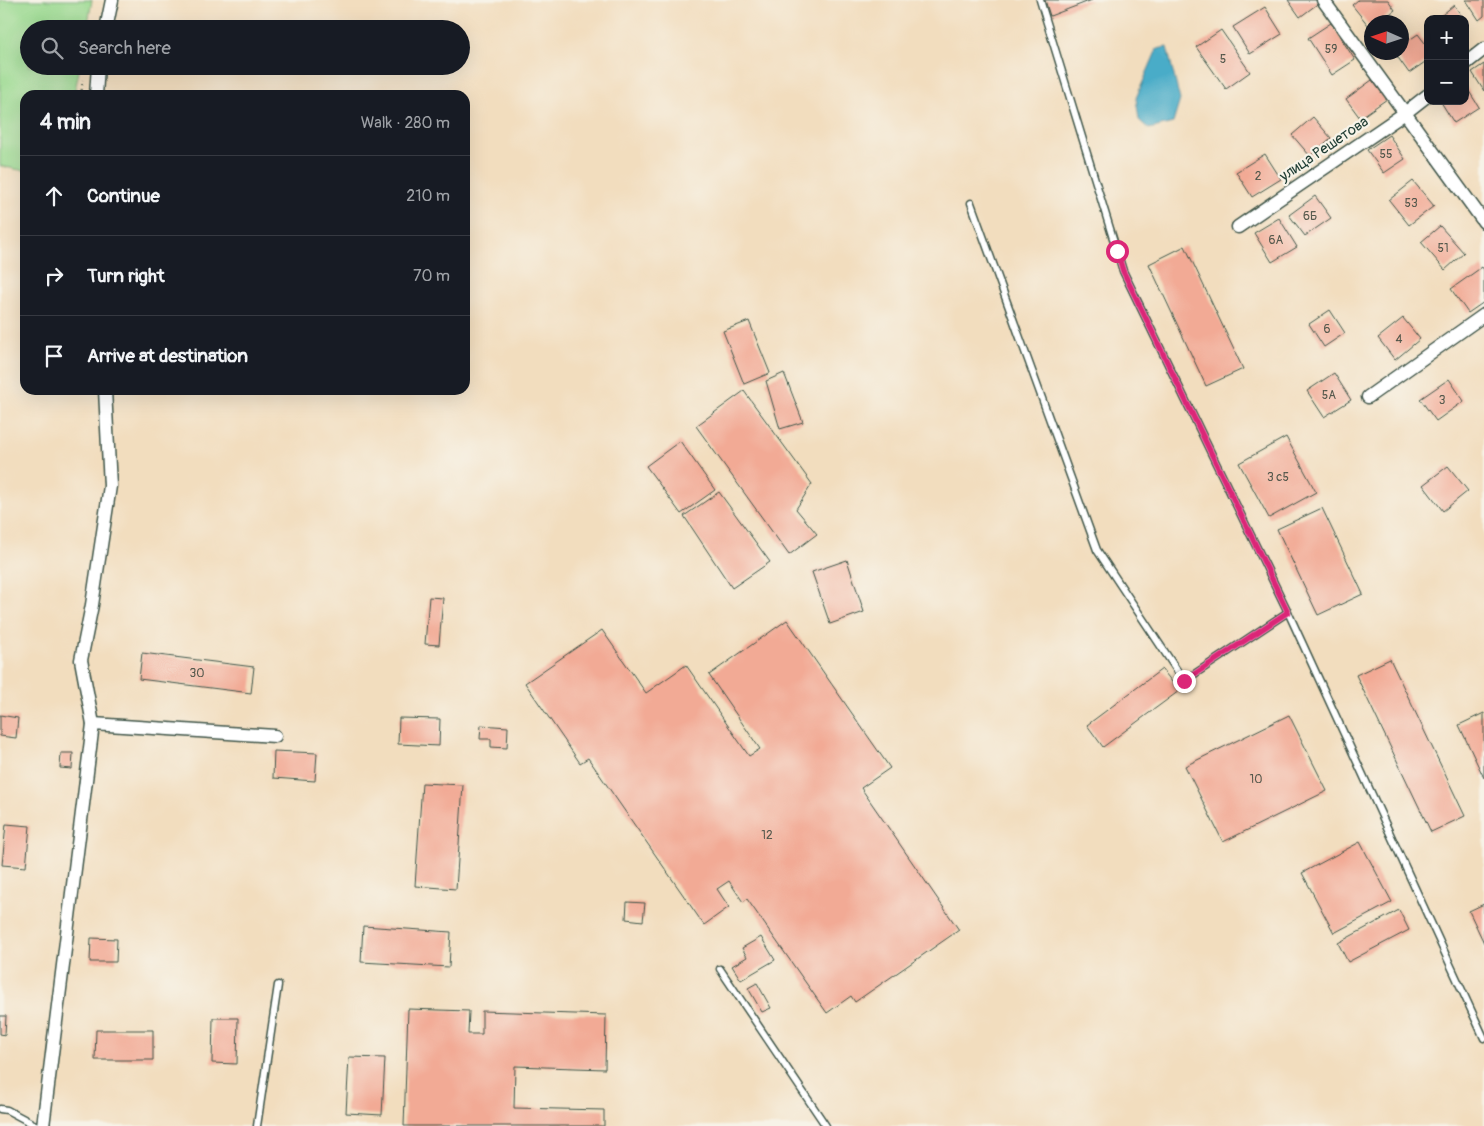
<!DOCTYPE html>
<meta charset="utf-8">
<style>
:root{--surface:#171b24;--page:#242831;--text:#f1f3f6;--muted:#9ea1a6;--line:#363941}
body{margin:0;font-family:Pangolin,sans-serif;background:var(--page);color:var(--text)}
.controls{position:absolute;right:15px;top:15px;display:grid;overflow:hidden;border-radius:10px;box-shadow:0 5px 20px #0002}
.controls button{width:45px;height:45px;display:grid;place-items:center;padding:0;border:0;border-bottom:1px solid var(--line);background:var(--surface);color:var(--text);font:25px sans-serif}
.compass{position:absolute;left:1364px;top:15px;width:45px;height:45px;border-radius:50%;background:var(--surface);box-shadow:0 5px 20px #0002;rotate:273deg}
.stop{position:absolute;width:15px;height:15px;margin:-11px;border:4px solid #db2777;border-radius:50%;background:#fff}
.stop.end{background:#db2777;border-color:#fff;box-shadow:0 1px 5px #0008}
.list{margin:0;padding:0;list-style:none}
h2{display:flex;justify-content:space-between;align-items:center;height:65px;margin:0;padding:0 20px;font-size:21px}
h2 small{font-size:16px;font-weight:400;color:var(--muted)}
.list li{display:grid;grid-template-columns:32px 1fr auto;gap:15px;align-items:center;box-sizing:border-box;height:80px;padding:0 20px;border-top:1px solid var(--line)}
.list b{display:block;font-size:19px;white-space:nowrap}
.list em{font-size:16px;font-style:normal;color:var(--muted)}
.icon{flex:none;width:28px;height:28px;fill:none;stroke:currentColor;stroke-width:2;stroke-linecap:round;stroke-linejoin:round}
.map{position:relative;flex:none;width:1484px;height:1126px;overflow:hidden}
.search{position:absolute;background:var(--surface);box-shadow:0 5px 20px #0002;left:20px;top:20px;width:450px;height:55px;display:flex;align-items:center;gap:12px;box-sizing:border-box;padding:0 18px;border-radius:28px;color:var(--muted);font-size:19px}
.panel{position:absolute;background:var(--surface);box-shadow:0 5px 20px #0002;left:20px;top:90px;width:450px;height:305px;border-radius:15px}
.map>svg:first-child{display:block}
.green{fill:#99d98f;stroke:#5c8b62}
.water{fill:#48acc8;stroke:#34747e}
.building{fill:#f2aa95}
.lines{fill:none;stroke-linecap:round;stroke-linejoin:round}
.lane-casing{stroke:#3f5549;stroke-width:9}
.street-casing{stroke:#3f5549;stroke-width:15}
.path{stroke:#3f5549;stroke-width:2.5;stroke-dasharray:1 4;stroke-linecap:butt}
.lane{stroke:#fff;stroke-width:6}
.street{stroke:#fff;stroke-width:12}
.route{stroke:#db2777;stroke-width:6}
.labels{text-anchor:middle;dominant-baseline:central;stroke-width:4.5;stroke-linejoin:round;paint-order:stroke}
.number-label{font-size:12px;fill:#54584c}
.street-label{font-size:15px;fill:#1f3d34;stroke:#f7f3e8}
</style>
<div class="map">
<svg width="1484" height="1126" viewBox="0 0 1484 1126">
<rect width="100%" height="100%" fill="#f7f3e8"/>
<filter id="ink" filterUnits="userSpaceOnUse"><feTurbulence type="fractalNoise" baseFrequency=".02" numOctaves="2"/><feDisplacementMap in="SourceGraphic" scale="10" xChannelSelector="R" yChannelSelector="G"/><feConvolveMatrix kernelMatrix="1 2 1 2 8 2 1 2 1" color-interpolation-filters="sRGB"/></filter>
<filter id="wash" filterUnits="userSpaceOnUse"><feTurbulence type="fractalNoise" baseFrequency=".0096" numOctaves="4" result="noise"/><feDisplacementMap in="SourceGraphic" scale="20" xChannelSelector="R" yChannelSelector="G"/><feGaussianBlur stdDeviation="1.12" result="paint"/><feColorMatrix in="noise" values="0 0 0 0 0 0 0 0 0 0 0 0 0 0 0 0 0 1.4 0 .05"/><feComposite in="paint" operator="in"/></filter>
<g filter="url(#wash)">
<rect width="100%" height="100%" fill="#f2ddbe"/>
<!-- green -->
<path class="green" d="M0,0H92L87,29H29V66H80L74,95H25V171L0,166Z"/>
<!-- water -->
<path class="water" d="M1167,47L1180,100L1173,123L1149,129L1139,120L1136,98L1157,49Z"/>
<g id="blocks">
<!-- building -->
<g class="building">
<path d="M1045,0H1092L1050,16Z"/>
<path d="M1288,0H1319L1320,2L1300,17Z"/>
<path d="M1358,0H1388L1395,10L1379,22H1372V30L1352,5Z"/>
<path d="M1466,0H1484V16L1479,20Z"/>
<path d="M1454,5L1464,19H1437Z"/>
<path d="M1265,7L1282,34L1250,54L1233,27Z"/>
<path d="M1331,23L1355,60L1332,75L1308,38Z"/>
<path d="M1221,30L1250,72L1226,89L1196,47Z"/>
<path d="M1418,34L1428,47V60L1409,73L1394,52H1402V45Z"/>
<path d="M1484,64V91L1472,72Z"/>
<path d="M1372,80L1387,99L1360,118L1346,99Z"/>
<path d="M1465,85L1479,107L1454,123L1441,102L1465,101Z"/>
<path d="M1313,117L1331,138L1310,156L1292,135Z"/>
<path d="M1389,135L1405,159L1384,173L1367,150Z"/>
<path d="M1265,154L1281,179L1252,197L1236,172Z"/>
<path d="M1413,181L1434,206L1409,225L1389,200Z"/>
<path d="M1315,196L1331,218L1305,236L1289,215Z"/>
<path d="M1279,218L1297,247L1272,262L1254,233Z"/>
<path d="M1440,226L1464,253L1445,270L1421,242Z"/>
<path d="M1185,246L1243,369L1206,386L1149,264Z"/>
<path d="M1482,267L1484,270V302L1468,313L1451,289Z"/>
<path d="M1330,310L1345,333L1324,347L1309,324Z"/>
<path d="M1403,318L1420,339L1395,360L1378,338Z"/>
<path d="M749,321L770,373L744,384L723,331Z"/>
<path d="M784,373L803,422L780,429L766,381Z"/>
<path d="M1334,373L1351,400L1324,417L1307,391Z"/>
<path d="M1449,379L1464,401L1436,421L1420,399Z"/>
<path d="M744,391L812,484L796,509L817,534L789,555L696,426Z"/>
<path d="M1286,437L1316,492L1269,518L1239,463Z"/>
<path d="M680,441L715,490L681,514L646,466Z"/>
<path d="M1448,466L1468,491L1443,511L1423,485Z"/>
<path d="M719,492L770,562L732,588L684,516Z"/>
<path d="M1322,508L1363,594L1318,615L1277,529Z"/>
<path d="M847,560L864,612L830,624L812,572Z"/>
<path d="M429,597L443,598L439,645L425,644Z"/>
<path d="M787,620L890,768L861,788L959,930L855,1002L851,996L827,1013L747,899L743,902L729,881L717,889L729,907L704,925L588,758L580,763L525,683L602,630L646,693L686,665L749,756L760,749L709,675Z"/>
<path d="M142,653L254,667L251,693L139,679Z"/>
<path d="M1390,659L1465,816L1431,832L1356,675Z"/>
<path d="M1162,669L1179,691L1103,747L1087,725Z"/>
<path d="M1484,713V778L1459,725Z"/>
<path d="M0,715L18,718L16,738L0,736Z"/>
<path d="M1289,715L1327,791L1223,842L1185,766Z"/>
<path d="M399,718L440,719L439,746L398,744Z"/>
<path d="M481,725L508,727L507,748L491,747V739H480Z"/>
<path d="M274,751L317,753L315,781L273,778Z"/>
<path d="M61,753H73L72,769L60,768Z"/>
<path d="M422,783L463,785L456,889L415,886Z"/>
<path d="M6,824L30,826L26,867L2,865Z"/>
<path d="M1360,842L1392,902L1334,933L1302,873Z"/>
<path d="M627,902L645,903L643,921L626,919Z"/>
<path d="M1484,904V943L1469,911Z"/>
<path d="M1399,910L1409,930L1348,962L1338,943Z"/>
<path d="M363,926L451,932L449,967L361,962Z"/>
<path d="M761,937L775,960L741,980L732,966L747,957L742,948Z"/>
<path d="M91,938L117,939L116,962H90Z"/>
<path d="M757,983L771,1008L762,1012L748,988Z"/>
<path d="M408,1009L469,1011L468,1034H482V1011L606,1015L605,1069L515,1066L514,1108L604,1110V1126H404Z"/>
<path d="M0,1016H6L5,1035L0,1034Z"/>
<path d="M213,1018H238L237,1064L212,1063Z"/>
<path d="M96,1030H153V1060H95Z"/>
<path d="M349,1057L385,1058L382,1115L346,1113Z"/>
</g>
</g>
</g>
<g filter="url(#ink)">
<use href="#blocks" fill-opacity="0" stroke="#3f5549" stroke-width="1"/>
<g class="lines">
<!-- lane casing -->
<g class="lane-casing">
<g id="lane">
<path d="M1040,0L1123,271L1288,612L1484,1038"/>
<path d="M971,203L1097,550L1184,681L1288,612"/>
<path d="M720,969L826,1126"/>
<path d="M0,1109L7,1110L37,1126"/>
<path d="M257,1126L278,985"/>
</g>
</g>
<!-- street casing -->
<g class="street-casing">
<g id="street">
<path d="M1323,0L1484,222"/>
<path d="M106,29L112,0"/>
<path d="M1465,64L1484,49"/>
<path d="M96,95L98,66"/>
<path d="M1238,227L1405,113L1428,95"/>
<path d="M1368,397L1484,315"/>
<path d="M93,724L275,736"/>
<path d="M43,1126L93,724L81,660L92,605L110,486L105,390"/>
</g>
</g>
<!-- path -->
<path class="path" d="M81,95L83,80"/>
<!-- lane -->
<use href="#lane" class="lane"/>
<!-- street -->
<use href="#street" class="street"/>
</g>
</g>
<g class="lines" filter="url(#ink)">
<!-- route -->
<path class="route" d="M1117,251L1123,271L1288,612L1184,681"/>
</g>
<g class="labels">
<!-- number labels -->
<g class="number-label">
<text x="1331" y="49">59</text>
<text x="1223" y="59">5</text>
<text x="1386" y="154">55</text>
<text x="1258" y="176">2</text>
<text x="1411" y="203">53</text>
<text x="1310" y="216">6Б</text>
<text x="1276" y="240">6А</text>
<text x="1443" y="248">51</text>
<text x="1327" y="329">6</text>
<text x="1399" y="339">4</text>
<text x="1329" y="395">5А</text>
<text x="1442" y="400">3</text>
<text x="1278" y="477">3 с5</text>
<text x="197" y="673">30</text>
<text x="1256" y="779">10</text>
<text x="767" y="835">12</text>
</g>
<!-- street labels -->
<g class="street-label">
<text transform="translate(1324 149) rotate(-34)">улица Решетова</text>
</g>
</g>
</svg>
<div class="controls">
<button>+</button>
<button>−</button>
</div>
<svg class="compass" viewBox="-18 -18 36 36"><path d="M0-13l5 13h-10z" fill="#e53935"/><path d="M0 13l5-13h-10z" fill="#9ea1a6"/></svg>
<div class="stop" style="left:1117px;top:251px"></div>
<div class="stop end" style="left:1184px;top:681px"></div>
<div class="search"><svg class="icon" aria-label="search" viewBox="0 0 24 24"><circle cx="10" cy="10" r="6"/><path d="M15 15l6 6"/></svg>Search here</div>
<section class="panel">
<h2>4 min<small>Walk · 280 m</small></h2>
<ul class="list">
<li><svg class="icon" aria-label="ahead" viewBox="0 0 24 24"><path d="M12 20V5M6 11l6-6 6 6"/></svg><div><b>Continue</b></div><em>210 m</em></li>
<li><svg class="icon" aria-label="right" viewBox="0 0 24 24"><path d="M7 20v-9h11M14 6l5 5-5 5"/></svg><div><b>Turn right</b></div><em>70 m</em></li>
<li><svg class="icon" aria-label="arrive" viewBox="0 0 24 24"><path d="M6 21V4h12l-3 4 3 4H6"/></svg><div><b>Arrive at destination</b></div></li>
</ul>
</section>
</div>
